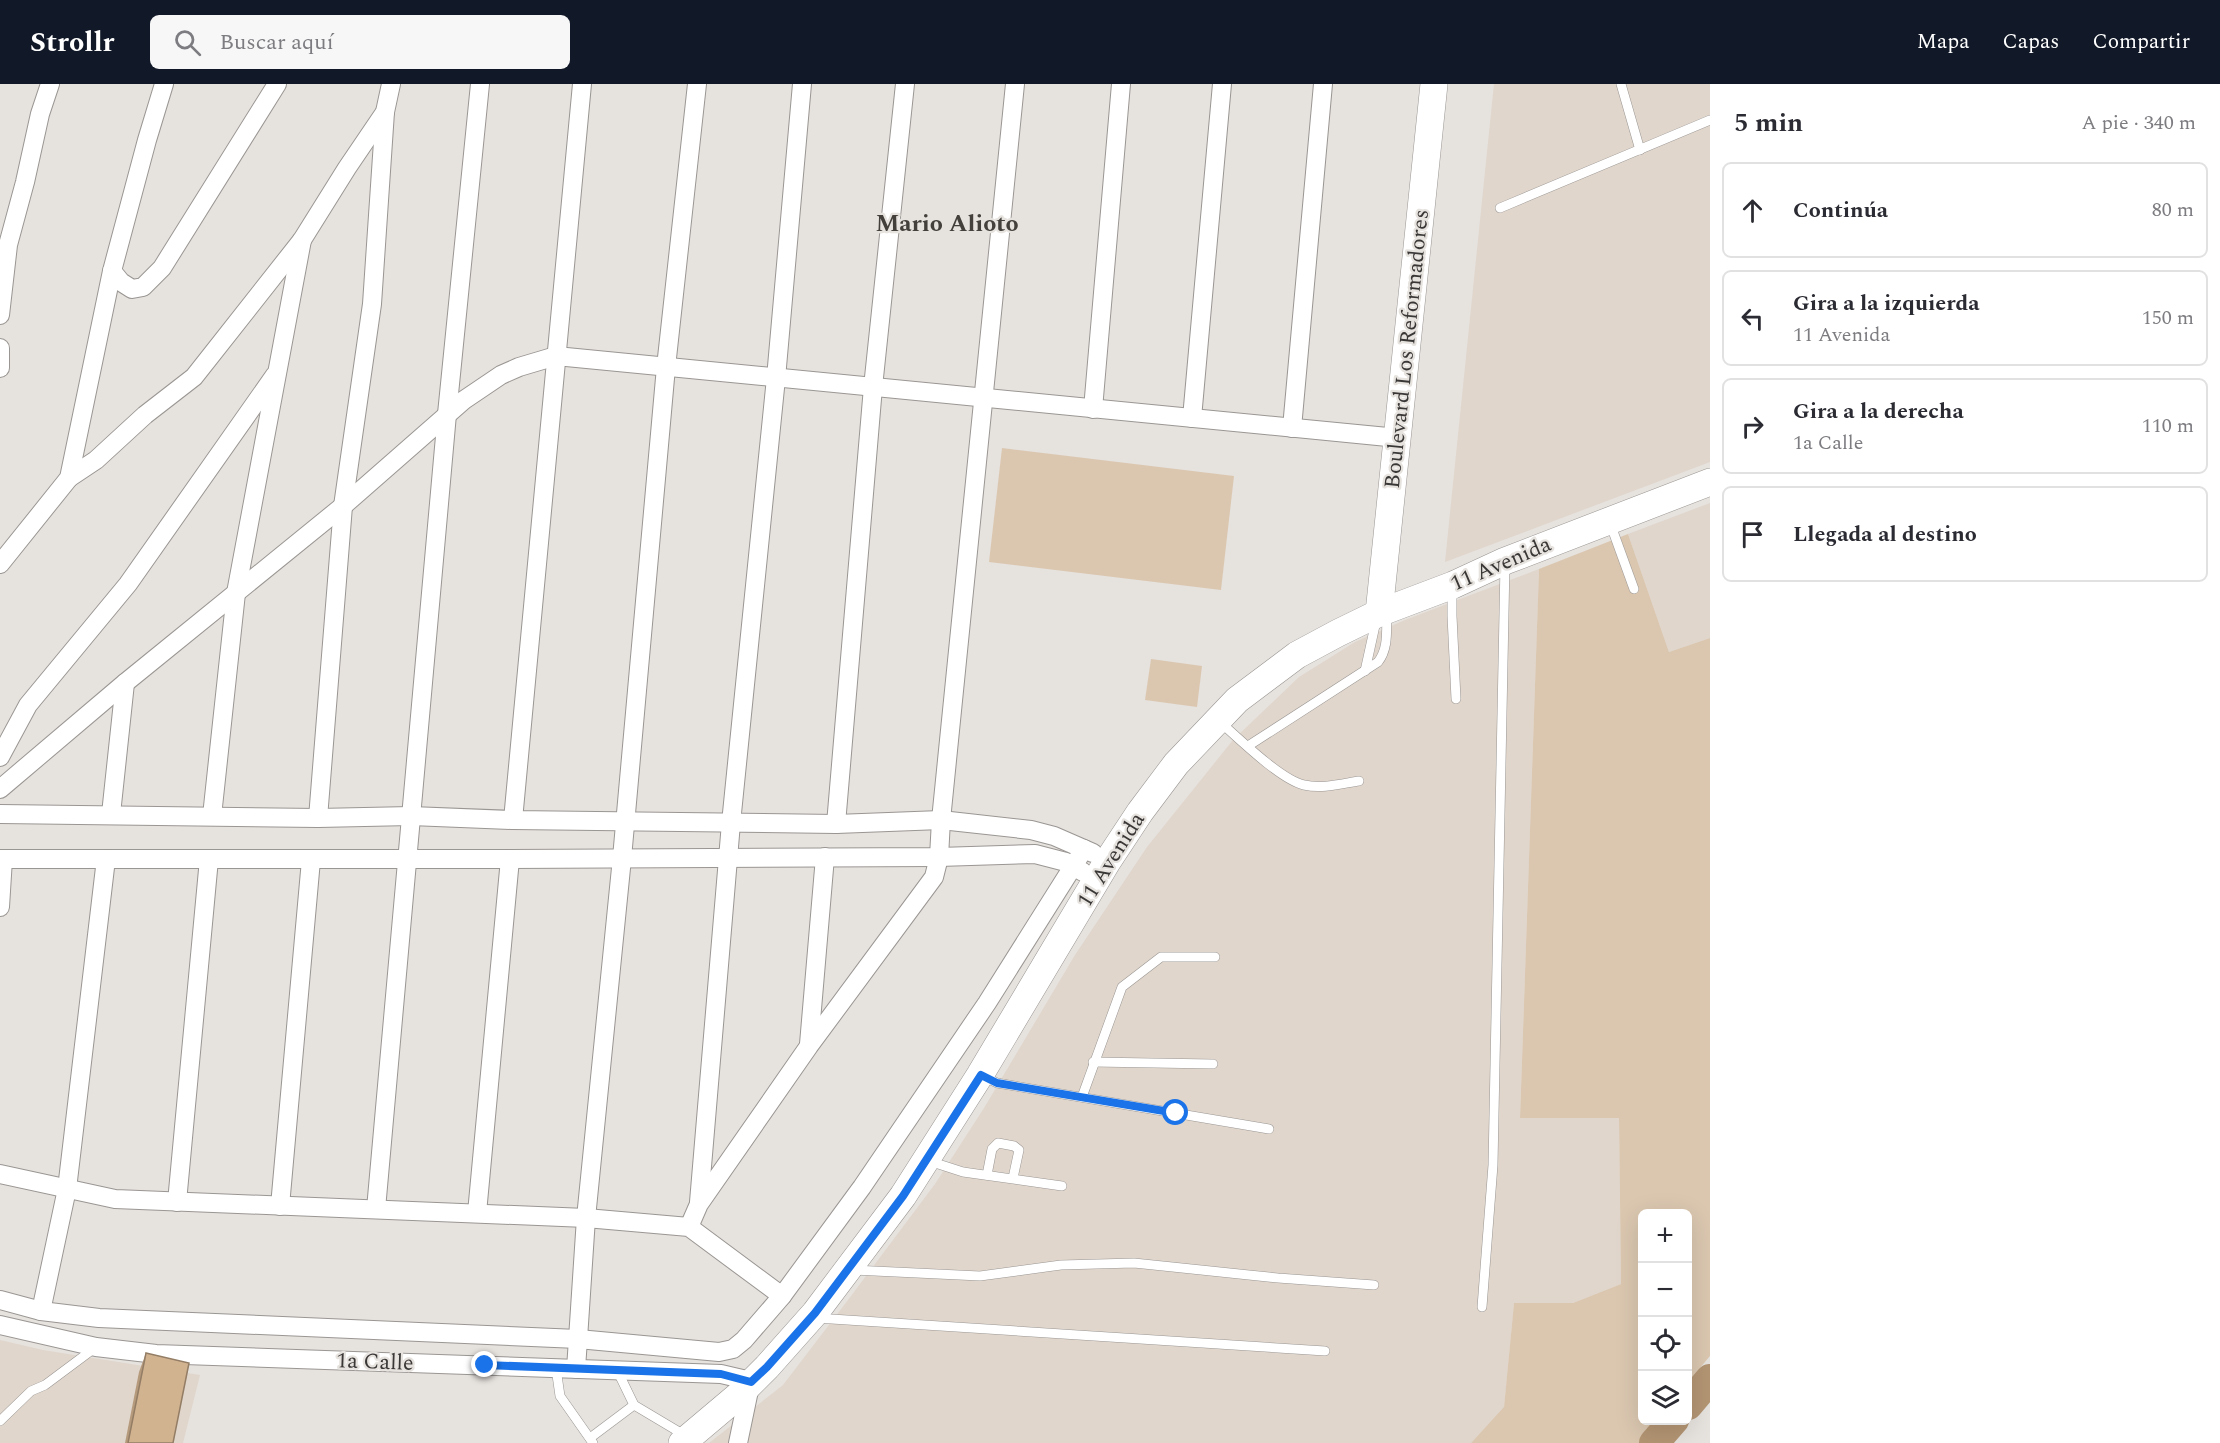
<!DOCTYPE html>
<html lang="es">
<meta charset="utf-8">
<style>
:root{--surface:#fff;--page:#f7f7f7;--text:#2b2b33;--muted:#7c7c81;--line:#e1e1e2;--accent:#111827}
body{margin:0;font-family:Spectral,serif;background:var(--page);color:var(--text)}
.controls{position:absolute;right:18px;bottom:18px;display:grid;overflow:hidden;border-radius:9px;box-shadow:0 6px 24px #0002}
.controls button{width:54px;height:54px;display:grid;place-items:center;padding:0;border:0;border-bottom:2px solid var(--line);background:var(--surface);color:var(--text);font:30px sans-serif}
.stop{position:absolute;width:18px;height:18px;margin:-14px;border:4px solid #1a73e8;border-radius:50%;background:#fff}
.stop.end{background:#1a73e8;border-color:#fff;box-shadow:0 2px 6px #0008}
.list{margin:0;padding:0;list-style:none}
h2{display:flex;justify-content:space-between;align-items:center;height:78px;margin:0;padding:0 24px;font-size:26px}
h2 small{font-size:20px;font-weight:400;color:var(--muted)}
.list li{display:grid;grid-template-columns:39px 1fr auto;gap:18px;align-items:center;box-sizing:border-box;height:96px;margin:0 12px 12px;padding:0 12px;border:2px solid var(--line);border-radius:9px}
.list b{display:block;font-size:22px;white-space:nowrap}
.list p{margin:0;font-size:20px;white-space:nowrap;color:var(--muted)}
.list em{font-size:20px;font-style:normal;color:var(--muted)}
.icon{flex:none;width:33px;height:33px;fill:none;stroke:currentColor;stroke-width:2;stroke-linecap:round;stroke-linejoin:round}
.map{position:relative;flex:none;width:1710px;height:1359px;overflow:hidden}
header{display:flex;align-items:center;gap:36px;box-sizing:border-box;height:84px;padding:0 30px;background:var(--accent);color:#fff}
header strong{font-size:28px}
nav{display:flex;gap:33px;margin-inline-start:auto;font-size:21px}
.search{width:420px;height:54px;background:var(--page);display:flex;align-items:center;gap:15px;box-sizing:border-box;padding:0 21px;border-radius:9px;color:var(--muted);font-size:22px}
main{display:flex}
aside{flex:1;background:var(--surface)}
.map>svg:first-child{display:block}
.built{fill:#e0d6cc}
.green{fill:#dbc7b0}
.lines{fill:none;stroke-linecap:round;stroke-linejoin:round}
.river{stroke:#b39573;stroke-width:30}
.service-casing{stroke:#9a9693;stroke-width:10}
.minor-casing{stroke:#9a9693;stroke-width:20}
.secondary-casing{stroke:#9a9693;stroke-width:28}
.service{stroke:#fff;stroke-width:9}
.minor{stroke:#fff;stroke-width:18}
.secondary{stroke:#fff;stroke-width:27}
.wall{fill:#b59a7c}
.building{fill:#d2b390;stroke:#937d65;stroke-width:1.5}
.route{stroke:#1a73e8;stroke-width:8}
.labels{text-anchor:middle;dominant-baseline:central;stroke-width:4.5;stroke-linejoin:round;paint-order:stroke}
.street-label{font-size:22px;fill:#3a3837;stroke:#e6e2de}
.neighbourhood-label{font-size:24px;font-weight:bold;fill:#43403c;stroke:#e6e2de}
</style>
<header>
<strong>Strollr</strong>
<div class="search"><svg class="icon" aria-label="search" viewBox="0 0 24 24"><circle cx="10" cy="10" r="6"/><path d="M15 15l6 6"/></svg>Buscar aquí</div>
<nav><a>Mapa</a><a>Capas</a><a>Compartir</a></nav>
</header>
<main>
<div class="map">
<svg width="1710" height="1359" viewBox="0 0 1710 1359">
<rect width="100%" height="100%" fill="#e6e2de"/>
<!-- built -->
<g class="built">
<path d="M1494,0H1710V378L1445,478Z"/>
<path d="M1710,419V554L1669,568L1628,450Z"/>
<path d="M1539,485L1520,1033H1619L1621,1200L1573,1219H1514L1504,1324L1471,1359H709L783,1301L851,1212L935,1100L984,1024L1075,871L1147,763L1233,656L1299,593L1355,558L1405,536Z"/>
<path d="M0,1256L43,1266L200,1291L183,1359H0Z"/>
</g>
<!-- green -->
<g class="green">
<path d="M1002,364L1234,392L1221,506L989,478Z"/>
<path d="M1628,450L1669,568L1710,554V1272L1688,1298V1130H1642V1336L1656,1337L1639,1359H1471L1504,1323L1514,1219H1573L1621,1200L1619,1034H1520L1539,485Z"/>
<path d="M1151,575L1202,582L1197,623L1145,616Z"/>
</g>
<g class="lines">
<!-- river -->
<g class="river">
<path d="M1688,1321L1710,1295"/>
<path d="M1654,1359L1674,1336"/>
</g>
<!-- service casing -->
<g class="service-casing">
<g id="service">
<path d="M1621,0L1640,66"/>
<path d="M1500,124L1710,36"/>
<path d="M1610,439L1634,505"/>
<path d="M1452,506V532L1456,615"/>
<path d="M1365,587L1376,537"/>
<path d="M1219,637C1237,653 1281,696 1304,701C1322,705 1340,700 1359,697"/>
<path d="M1248,662L1378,578C1389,564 1386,546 1387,528"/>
<path d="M1093,978L1213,980"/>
<path d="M983,992L997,999L1269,1045"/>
<path d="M1082,1013L1122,903L1161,873H1215"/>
<path d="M929,1077L963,1088L1062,1102"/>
<path d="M987,1091L992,1065L998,1059L1014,1062L1019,1066L1013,1094"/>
<path d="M853,1186L980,1192L1061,1181L1134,1179L1278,1194L1374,1201"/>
<path d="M1482,1223L1493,1081L1505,479"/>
<path d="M816,1234L1325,1267"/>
<path d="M556,1284L560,1312L593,1359"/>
<path d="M617,1286L634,1321L686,1352"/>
<path d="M0,1337L31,1307L45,1301L96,1263"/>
<path d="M590,1354L634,1321"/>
</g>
</g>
<!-- minor casing -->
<g class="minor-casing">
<g id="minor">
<path d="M112,187L121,198L132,205L143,203L162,184L277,0"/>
<path d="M0,231L8,161L25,98L40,30L50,0"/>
<path d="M0,264V284"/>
<path d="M1093,325L1121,0"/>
<path d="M1192,334L1222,0"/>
<path d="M1292,344L1323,0"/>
<path d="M69,394L96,376L145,331L194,293L302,156L347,84L385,28L391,0"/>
<path d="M0,480L69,394L112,187L147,56L164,0"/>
<path d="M0,673L28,621L128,500L275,291"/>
<path d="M0,705L125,599L343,422L464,316L501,291L519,283L556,272L1398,354"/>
<path d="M0,730L318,734L411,732L513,736L836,740L941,736L1031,746L1054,752L1093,769"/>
<path d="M111,730L125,599"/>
<path d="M212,732L236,509L302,156"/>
<path d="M318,734L343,422L372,220L385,28"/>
<path d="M513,736L582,0"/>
<path d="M836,740L873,303L905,0"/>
<path d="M0,775H510L939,773L1035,770L1066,778L1083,788"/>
<path d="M0,823L3,775"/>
<path d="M809,960L825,773"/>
<path d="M0,1090L115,1115L586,1134L689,1143L782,1212"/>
<path d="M177,1118L209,775"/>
<path d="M699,1118L731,739L776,294L802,0"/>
<path d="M280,1122L311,776"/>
<path d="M376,1125L447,330L480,0"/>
<path d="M477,1129L510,775"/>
<path d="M689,1143L699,1120L809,962L934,793L939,773L941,736L1015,0"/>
<path d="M0,1216L41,1227L99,1234L578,1255L719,1268L733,1265L744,1256L782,1212L862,1103L987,919L1084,765"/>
<path d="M41,1227L67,1105L106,775"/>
<path d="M0,1241L96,1263L156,1270L721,1290L751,1297L738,1359"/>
<path d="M576,1285L586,1134L622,774L666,283L697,0"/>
</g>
</g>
<!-- secondary casing -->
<g class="secondary-casing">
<g id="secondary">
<path d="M1379,529L1434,0"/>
<path d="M682,1359L739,1311L767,1283L815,1229L903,1112L980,991L1107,778L1140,728L1176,680L1237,616L1297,571L1338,549L1379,529L1453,501L1505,477L1710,398"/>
</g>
</g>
<!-- service -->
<use href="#service" class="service"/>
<!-- minor -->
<use href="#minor" class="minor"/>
<!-- secondary -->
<use href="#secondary" class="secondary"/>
</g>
<!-- wall -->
<path class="wall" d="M146,1269L173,1359H125L139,1288Z"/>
<!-- building -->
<path class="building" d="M146,1269L189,1279L173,1359H128Z"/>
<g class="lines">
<!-- route -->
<path class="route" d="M485,1281L721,1290L751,1298L767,1283L815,1229L903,1112L981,991L997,999L1176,1029"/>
</g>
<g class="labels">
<!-- street labels -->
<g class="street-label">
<text transform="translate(1407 265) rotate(-84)">Boulevard Los Reformadores</text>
<text transform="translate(1501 480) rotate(-23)">11 Avenida</text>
<text transform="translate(1111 776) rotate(-58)">11 Avenida</text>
<text transform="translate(375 1278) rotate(2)">1a Calle</text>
</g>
<!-- neighbourhood labels -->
<g class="neighbourhood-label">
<text x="947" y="140">Mario Alioto</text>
</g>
</g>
</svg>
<div class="controls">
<button>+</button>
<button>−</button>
<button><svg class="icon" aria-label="locate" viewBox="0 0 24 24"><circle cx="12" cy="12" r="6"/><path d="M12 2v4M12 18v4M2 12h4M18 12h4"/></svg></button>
<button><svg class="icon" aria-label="layers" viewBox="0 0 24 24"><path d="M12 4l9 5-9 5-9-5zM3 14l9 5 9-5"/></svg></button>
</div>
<div class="stop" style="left:1176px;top:1029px"></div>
<div class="stop end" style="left:485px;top:1281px"></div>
</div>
<aside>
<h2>5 min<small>A pie · 340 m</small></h2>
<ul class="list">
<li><svg class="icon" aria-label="ahead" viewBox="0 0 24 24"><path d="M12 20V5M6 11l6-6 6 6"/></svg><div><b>Continúa</b></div><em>80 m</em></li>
<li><svg class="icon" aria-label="left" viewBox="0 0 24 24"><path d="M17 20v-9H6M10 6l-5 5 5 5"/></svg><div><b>Gira a la izquierda</b><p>11 Avenida</p></div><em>150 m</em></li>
<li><svg class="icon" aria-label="right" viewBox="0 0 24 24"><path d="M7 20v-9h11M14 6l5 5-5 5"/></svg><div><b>Gira a la derecha</b><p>1a Calle</p></div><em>110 m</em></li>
<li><svg class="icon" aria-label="arrive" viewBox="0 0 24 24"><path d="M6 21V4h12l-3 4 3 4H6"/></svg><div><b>Llegada al destino</b></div></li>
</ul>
</aside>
</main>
